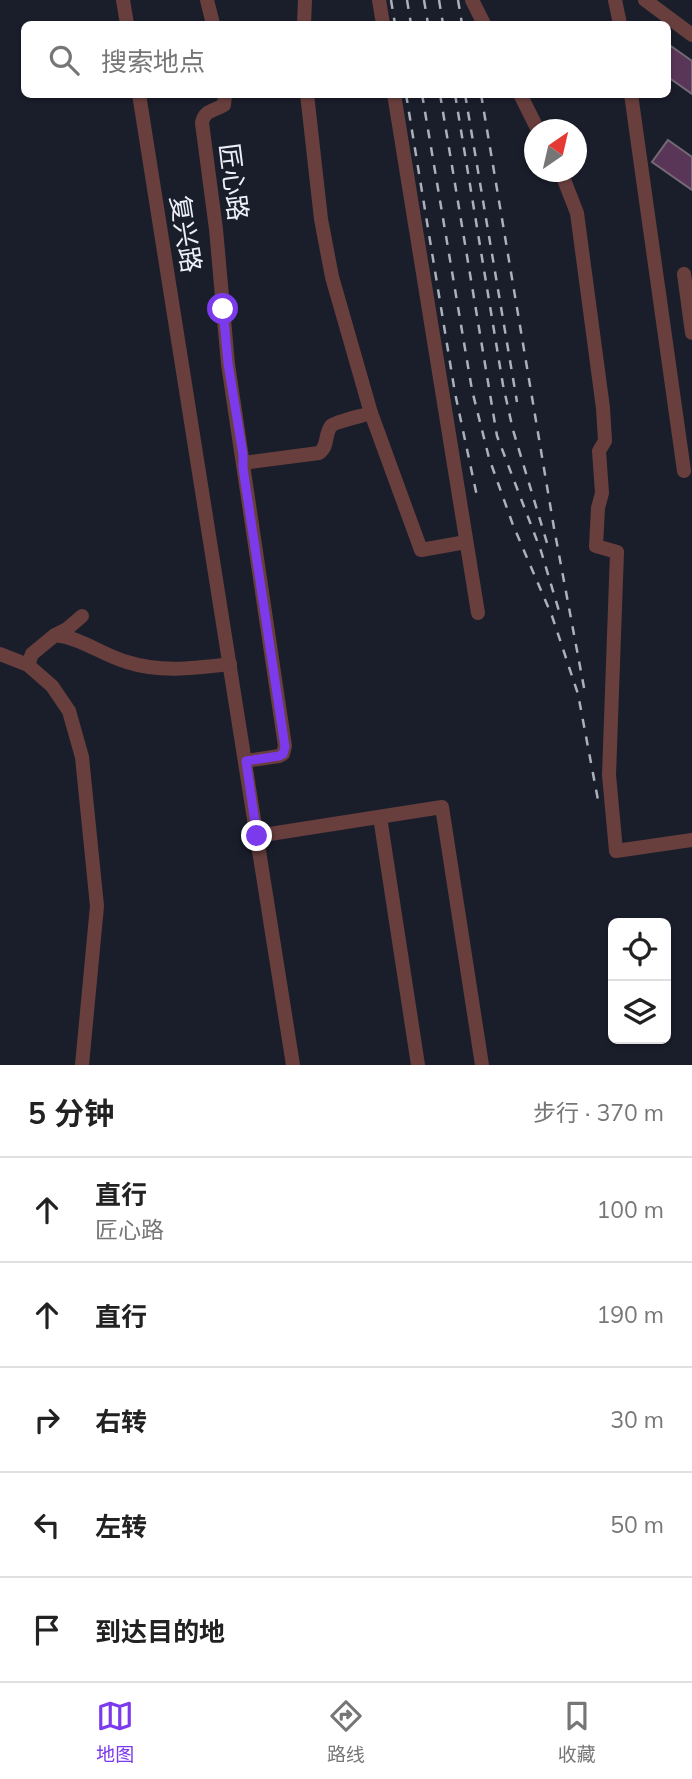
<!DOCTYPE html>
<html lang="zh">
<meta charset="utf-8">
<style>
:root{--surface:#fff;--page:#f2f2f2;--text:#222;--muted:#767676;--line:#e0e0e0;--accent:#7c3aed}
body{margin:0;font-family:Mulish,"Noto Sans SC",sans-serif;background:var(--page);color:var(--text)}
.controls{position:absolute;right:21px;bottom:21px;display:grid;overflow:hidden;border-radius:10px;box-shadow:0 2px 5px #0004}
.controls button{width:63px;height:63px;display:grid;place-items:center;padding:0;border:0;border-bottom:2px solid var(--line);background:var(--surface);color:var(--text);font:35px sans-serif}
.compass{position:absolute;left:524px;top:119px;width:63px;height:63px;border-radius:50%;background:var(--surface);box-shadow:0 2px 5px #0004;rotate:34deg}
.stop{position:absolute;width:21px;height:21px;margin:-16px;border:5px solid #7c3aed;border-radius:50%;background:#fff}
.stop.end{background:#7c3aed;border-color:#fff;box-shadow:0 2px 7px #0008}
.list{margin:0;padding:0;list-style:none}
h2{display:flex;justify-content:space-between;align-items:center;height:91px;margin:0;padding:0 28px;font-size:30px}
h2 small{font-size:23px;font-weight:400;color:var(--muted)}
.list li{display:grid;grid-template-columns:46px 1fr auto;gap:21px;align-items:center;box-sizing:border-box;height:105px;padding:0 28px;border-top:2px solid var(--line)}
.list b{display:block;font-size:26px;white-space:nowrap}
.list p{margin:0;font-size:23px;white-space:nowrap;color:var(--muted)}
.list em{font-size:23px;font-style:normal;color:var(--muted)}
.icon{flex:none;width:38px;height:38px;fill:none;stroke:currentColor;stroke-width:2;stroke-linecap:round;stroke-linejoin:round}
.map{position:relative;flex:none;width:692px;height:1065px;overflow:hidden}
.search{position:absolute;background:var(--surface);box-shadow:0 2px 5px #0004;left:21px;right:21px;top:21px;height:77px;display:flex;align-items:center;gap:18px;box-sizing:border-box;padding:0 24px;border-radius:10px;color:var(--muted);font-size:26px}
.sheet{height:616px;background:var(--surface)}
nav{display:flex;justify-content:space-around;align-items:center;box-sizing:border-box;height:98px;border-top:2px solid var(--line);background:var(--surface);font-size:19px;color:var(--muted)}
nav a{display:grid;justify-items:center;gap:4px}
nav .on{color:var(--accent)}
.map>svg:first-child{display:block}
.building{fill:#593658;stroke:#756874;stroke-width:2}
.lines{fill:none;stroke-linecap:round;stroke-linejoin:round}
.minor{stroke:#693f3e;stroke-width:14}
.rail{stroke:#acb0ba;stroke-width:2.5;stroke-dasharray:9 9;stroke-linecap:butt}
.route{stroke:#7c3aed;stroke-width:9}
.labels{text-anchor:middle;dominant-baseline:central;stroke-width:5;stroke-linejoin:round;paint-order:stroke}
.street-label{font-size:26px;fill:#eceff8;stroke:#1a1e2b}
</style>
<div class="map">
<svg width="692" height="1065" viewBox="0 0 692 1065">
<rect width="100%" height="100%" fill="#1a1e2b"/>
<!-- building -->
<g class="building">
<path d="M668,44L692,61V94L668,77Z"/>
<path d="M668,140L692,157V190L652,162Z"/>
</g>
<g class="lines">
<!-- minor -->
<g class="minor">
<path d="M123,0L127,24"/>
<path d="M207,0L213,24"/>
<path d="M379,0L383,24"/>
<path d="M472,0L484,24"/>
<path d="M615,0L620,24"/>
<path d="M645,0L692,35"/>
<path d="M304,24L305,0"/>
<path d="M139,94L293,1065"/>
<path d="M225,94L224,105C214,111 204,110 202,123L216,229L228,364L285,746L283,754L279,756L246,761"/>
<path d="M307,94L321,219L332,277L371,413L421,550L466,542"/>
<path d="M394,94L478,613"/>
<path d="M520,94L538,130"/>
<path d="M631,94L684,471"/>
<path d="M561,172L577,213L603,408L605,441L599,451L602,493L598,508L596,546L617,552L609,775L616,851L692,840"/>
<path d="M684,274L692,333"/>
<path d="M243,463L319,453C329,446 324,435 331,426C336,421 363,416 371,413"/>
<path d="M55,635L67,629L82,616"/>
<path d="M0,654L28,665L52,686L69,711L82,757L97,906L82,1065"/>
<path d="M28,665L32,654L55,635C82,638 102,655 127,662C161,673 196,668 230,664"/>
<path d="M380,817L418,1065"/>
<path d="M257,836L442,807L482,1065"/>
</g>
<!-- rail -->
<g class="rail">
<path d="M391,0L395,24"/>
<path d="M407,0L411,24"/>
<path d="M424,0L428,24"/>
<path d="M439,0L443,24"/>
<path d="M458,0L462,24"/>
<path d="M406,94L455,393L478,501"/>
<path d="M422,94L472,390L489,458L513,525L552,616L578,694L598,800"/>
<path d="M440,94L497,436L541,551L559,611"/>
<path d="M455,94L503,385L513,430L547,543"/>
<path d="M465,94L517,402"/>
<path d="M481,94L554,528L585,693"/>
</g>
</g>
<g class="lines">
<!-- route -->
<path class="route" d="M223,309L228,363L243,455V468L285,747L283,754L279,756L246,761L257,836"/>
</g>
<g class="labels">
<!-- street labels -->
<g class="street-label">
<text transform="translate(234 182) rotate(83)">匠心路</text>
<text transform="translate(186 234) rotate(81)">复兴路</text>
</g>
</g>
</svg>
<div class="controls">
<button><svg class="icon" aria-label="locate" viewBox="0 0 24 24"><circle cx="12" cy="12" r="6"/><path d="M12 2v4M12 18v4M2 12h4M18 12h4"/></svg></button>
<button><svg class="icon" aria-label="layers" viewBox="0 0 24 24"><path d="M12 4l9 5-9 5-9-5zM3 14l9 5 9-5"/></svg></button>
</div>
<svg class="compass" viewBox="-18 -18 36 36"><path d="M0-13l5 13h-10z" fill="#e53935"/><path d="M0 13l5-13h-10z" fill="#767676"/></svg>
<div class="stop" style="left:223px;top:309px"></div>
<div class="stop end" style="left:257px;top:836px"></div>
<div class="search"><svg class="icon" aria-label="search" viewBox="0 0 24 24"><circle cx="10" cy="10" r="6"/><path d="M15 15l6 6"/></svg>搜索地点</div>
</div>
<section class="sheet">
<h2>5 分钟<small>步行 · 370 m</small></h2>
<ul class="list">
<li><svg class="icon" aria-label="ahead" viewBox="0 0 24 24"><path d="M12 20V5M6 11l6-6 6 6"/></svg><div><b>直行</b><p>匠心路</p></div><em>100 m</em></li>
<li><svg class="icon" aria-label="ahead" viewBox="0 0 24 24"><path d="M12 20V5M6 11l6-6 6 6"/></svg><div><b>直行</b></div><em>190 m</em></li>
<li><svg class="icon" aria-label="right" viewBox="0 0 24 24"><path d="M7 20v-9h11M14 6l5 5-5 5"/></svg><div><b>右转</b></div><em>30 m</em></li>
<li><svg class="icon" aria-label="left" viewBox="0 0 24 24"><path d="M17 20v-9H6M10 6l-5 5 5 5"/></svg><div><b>左转</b></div><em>50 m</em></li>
<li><svg class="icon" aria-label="arrive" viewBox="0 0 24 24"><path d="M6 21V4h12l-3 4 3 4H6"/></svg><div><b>到达目的地</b></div></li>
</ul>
</section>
<nav>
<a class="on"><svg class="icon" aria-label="map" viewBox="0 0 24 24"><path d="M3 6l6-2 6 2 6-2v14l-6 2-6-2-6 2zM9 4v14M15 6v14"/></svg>地图</a>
<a><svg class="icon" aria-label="directions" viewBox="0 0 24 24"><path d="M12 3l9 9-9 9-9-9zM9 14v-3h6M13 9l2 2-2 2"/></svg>路线</a>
<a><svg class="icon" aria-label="saved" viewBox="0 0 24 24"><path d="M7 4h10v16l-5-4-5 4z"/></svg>收藏</a>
</nav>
